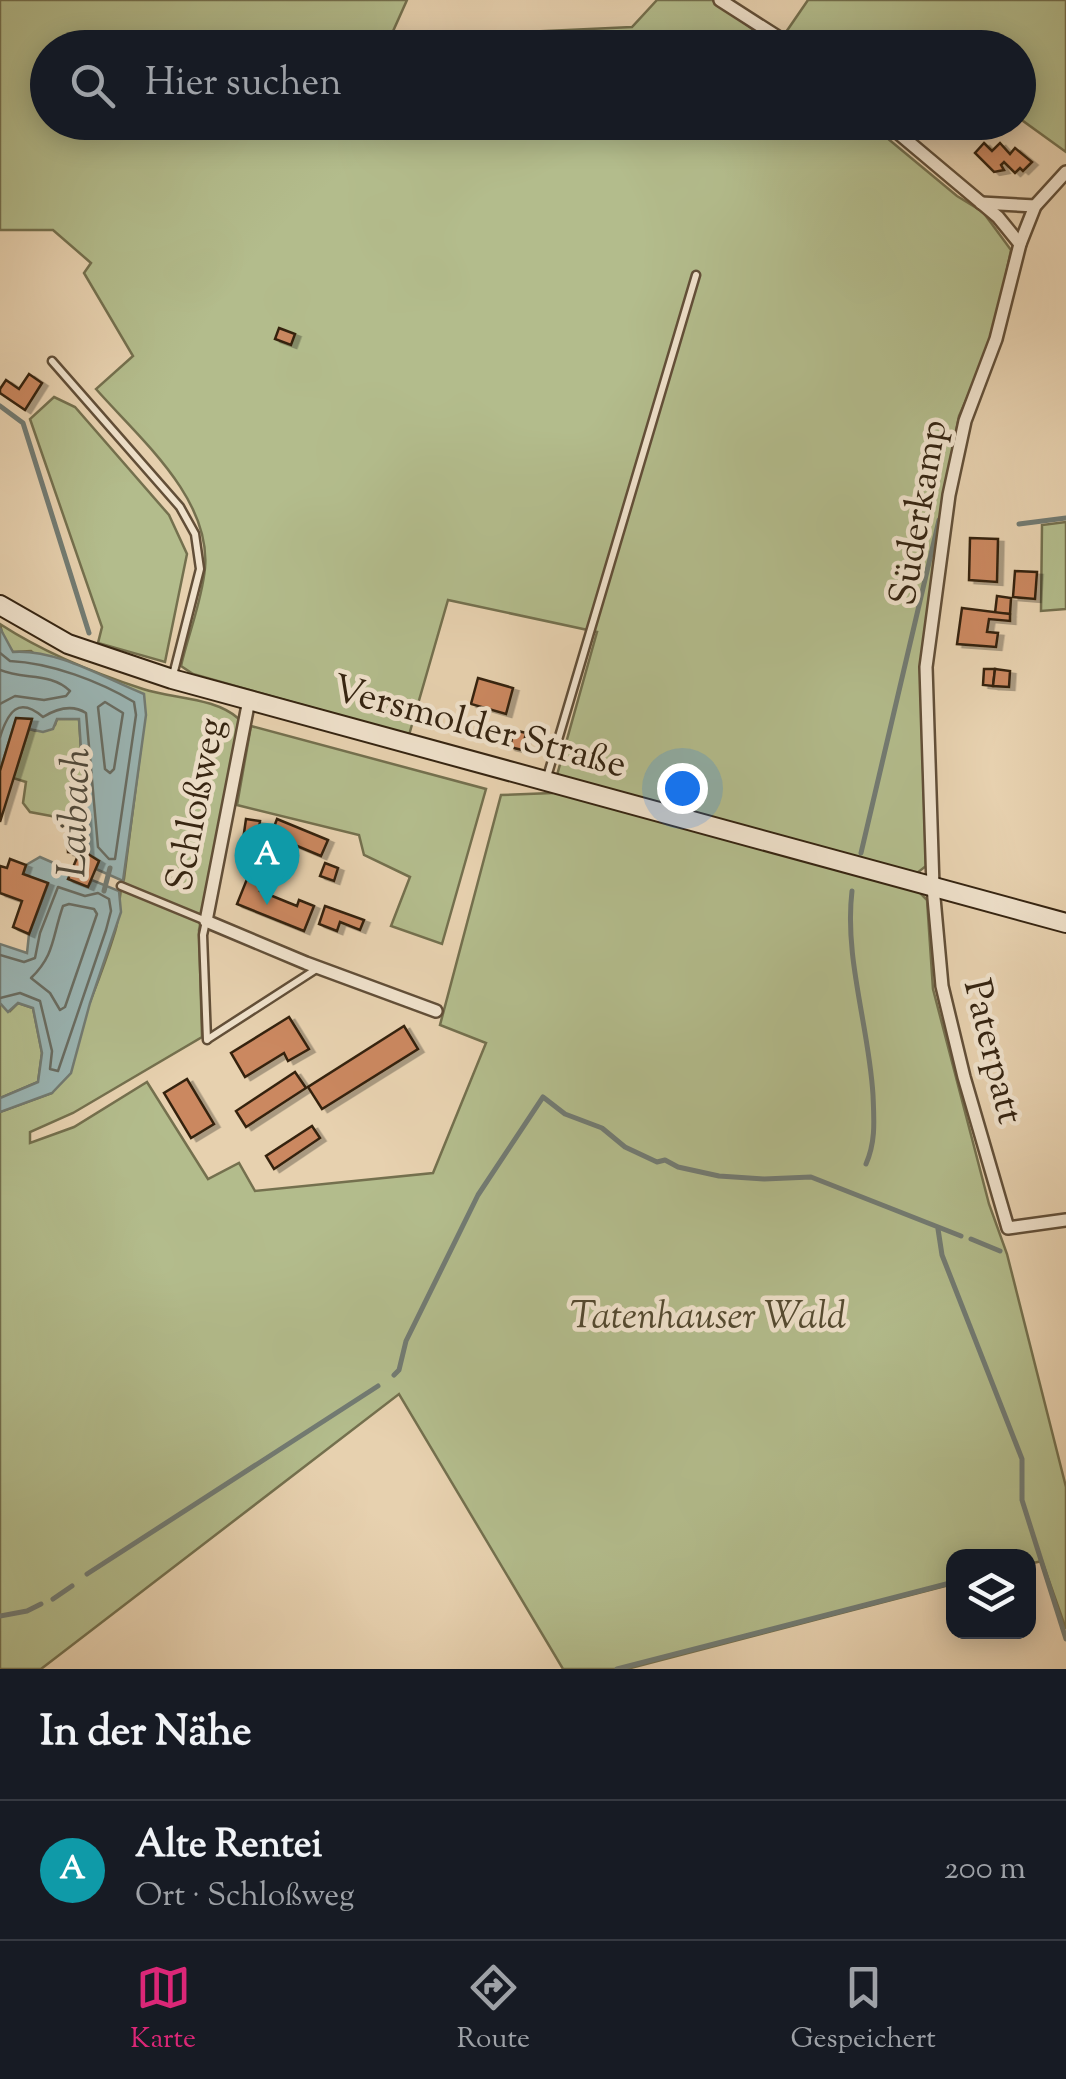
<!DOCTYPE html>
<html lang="de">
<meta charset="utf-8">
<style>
:root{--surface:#171b24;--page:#20242c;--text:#f1f3f6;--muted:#9ea1a6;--line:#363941;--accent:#db2777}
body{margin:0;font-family:"Sorts Mill Goudy",serif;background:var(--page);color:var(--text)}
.controls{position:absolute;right:30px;bottom:30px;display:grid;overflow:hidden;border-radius:20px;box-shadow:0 5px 25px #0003}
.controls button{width:90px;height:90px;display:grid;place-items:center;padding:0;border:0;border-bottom:2px solid var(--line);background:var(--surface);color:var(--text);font:50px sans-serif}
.you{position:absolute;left:682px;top:788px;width:35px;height:35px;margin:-25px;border:8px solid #fff;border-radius:50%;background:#1a73e8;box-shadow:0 0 0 15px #1a73e833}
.badge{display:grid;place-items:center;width:65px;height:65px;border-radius:50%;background:var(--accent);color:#fff;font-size:32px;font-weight:700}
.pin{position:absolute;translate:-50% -82px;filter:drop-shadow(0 2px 5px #0008)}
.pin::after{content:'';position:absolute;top:52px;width:35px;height:30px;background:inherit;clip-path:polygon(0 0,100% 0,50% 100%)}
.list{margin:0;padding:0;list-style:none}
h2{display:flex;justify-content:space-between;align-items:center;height:130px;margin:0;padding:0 40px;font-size:42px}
h2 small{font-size:32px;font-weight:400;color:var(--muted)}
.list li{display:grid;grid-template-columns:65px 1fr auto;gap:30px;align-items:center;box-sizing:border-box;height:140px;padding:0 40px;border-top:2px solid var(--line)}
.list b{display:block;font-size:38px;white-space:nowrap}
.list p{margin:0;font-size:32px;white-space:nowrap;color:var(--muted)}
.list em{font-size:32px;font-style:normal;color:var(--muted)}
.icon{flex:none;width:55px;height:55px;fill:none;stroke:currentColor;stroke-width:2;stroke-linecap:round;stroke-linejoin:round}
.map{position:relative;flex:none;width:1066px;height:1669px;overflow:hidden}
.search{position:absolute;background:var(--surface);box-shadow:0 5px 25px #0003;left:30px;right:30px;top:30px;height:110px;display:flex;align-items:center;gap:25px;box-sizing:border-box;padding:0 35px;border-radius:55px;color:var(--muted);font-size:38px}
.sheet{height:270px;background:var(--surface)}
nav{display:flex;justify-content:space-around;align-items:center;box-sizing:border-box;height:140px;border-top:2px solid var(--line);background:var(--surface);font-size:28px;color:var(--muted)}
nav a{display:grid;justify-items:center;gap:5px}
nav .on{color:var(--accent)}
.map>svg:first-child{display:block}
.green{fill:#b3bc8c;stroke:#74704e;stroke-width:2.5}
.water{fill:#9ab5b4;stroke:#727b73;stroke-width:2.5}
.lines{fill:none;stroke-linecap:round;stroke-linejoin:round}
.shore{stroke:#686c62;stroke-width:2.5}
.stream{stroke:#727b73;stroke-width:5}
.building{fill:#cb8861;stroke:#352411;stroke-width:2.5;filter:url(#shadow)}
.lane-casing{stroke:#624f38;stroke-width:11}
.street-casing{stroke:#624f38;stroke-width:16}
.secondary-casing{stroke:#352411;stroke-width:22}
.lane{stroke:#efe1cb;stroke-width:6}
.street{stroke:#efe1cb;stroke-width:11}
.secondary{stroke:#efe1cb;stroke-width:18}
.labels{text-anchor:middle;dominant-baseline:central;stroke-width:9;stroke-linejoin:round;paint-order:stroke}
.street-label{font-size:38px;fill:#352411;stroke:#efe1cb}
.park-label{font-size:38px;font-style:italic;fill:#544a30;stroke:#efe1cb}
.water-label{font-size:40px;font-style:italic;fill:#4e483a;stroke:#efe1cb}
</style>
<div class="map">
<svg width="1066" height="1669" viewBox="0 0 1066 1669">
<defs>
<filter id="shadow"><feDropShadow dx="5.5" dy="3" stdDeviation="0" flood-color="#0004"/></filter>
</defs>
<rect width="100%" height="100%" fill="#e7d1af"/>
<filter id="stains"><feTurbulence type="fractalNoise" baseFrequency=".002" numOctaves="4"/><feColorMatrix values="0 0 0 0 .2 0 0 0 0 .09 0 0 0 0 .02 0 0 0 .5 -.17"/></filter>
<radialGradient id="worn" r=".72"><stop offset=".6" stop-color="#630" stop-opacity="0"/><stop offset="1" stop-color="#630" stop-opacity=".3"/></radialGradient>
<!-- green -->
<g class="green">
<path d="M0,0H407L390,38L632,27L657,0H713L777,47L48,48V122L869,123L957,196L983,212L1011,250L992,341L959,416L941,512L920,667L926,866L917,873L919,892L927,900L933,989L989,1204L1007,1254L1066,1487V1629L1042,1561L1029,1564L1028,1556H954L953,1584L627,1669H563L399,1394L41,1669H0V1112L52,1093C74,1040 98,987 115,932C121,914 117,896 124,879L141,746L31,651L13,652L4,641L0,624C43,652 94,673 143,689C173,699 215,697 239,719L199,930L202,1037L73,1113L30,1132V1143L74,1127L147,1082L208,1179L239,1163L255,1191L433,1173L486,1043L440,1025L501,795L552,793L597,632L448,600L409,735L193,674L181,666C188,635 202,601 205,568C211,498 139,438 96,389L133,356L84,273L91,263L53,230H0Z"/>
<path d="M808,0H1066V152L1019,118L1018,48L801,47L784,35Z"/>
<path d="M54,397L75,407L169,515L187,554L165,662L98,643L102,627L30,419Z"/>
<path d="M1066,522V609L1041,611L1042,525Z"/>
<path d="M57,719H79L84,795L78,796L79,812L67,819L30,812L23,803L26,782L13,778L29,729L36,731L55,725Z"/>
<path d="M251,726L486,789L442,944L391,926L410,877L364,855L359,835L237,805Z"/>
<path d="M0,1003L10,1011L18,1003L33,1008L42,1053L38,1082L0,1098Z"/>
</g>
<!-- water -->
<g class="water">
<path d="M0,628L13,652C57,649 104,678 144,694L146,715L123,881L96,869L99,861L88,857L79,719H57L53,729L43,732L29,729L31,719H16L0,771Z"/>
<path d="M40,857L72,871L69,879L88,887L92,880L119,891L121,912L90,1003L71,1073L52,1093L0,1112V1098L38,1082L42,1053L33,1008L18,1003L8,1012L0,1003V944L27,953L29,934L48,884L23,874L26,865Z"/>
</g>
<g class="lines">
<!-- shore -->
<g class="shore">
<path d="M0,653L10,661C51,663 99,681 134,702L136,715L115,859H109L98,847L86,713C72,704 56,709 43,717C18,696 8,712 0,737"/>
<path d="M0,670C23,680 51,672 70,691L66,696L44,700L15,696L0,704"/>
<path d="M105,702L123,713L114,769L110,773L105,769L98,707Z"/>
<path d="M69,904L94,909L97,914L65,1007L60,1010L50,993L31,978C55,955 52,937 63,906Z"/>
<path d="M0,955L24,962L35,958L40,933L58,887L85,896L98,893L109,899L111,911L106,930L58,1071L50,1069L52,1051L40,1001L20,993L0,998"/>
</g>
<!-- stream -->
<g class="stream">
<path d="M0,406L23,423L89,633"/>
<path d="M1019,524L1066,518"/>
<path d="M861,853L939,520"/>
<path d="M104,891L110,868"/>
<path d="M852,891C844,958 869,1027 873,1095C874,1120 876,1141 866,1164"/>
<path d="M938,1229L942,1255L1022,1459V1500L1066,1639"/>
<path d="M971,1239L1000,1251"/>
<path d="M394,1375L399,1370L406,1341L478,1195L543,1097L565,1114L602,1128L625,1147L657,1162L665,1160L678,1167L719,1176L764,1179L811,1177L961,1236"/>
<path d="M87,1574L378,1386"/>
<path d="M53,1599L72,1586"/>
<path d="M0,1616L27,1611L41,1604"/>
<path d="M617,1669L954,1582"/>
</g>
</g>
<!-- building -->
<g class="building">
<path d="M984,143L992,151L1000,143L1010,154L1015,148L1032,162L1023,171L1020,168L1015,173L1004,162L1001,165L1004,170L994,172L975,153Z"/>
<path d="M279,328L295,334L291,345L275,339Z"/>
<path d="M29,374L42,383L25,410L0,393V389L6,380L19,389Z"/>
<path d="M970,538L998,539L997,582L969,580Z"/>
<path d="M1015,571L1037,572L1035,599L1013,597Z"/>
<path d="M997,596L1011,598L1010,614L995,613Z"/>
<path d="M962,608L1010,614V621L989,619L987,632L998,633L996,647L957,644Z"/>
<path d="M984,669H995L993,686L983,685Z"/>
<path d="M995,669L1010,671L1009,687L993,686Z"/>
<path d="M478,678L513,688L506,714L471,704Z"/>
<path d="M16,718L32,719L0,822V771Z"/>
<path d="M514,730L526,733L522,750L510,747Z"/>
<path d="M85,812L88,854L68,852L66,813Z"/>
<path d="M246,819L260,821L257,842L243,840Z"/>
<path d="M277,819L328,840L321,856L271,835Z"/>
<path d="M79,853L88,854L99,861L88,887L68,879Z"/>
<path d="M10,859L26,865L23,874L48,883L29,934L13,927L22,901L0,893V866L7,868Z"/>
<path d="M325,863L338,868L334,881L320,876Z"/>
<path d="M247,879L262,885L260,891L287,902L297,906L299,900L314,906L304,931L237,904Z"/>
<path d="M325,906L364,920L360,930L340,922L337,931L319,924Z"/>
<path d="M289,1017L309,1049L288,1061L284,1053L245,1077L231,1053Z"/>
<path d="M404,1026L418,1049L322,1109L308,1087Z"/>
<path d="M295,1072L306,1088L246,1127L236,1111Z"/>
<path d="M187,1079L214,1124L191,1138L164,1093Z"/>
<path d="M312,1126L320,1138L274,1169L266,1156Z"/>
</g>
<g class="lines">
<!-- lane casing -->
<g class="lane-casing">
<g id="lane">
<path d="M52,361L180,507L195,534L200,569L172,679"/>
<path d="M547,777L696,275"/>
<path d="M121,886L206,921L203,935L207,1040"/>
<path d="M208,1039L318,968"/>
</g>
</g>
<!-- street casing -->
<g class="street-casing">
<g id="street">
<path d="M720,0L795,48"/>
<path d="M885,122L998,217L1020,244"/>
<path d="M1066,172L1035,206L1020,244L996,339L965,421L949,495L926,667L933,887L942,986L964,1077L1008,1228L1066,1220"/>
<path d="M981,203L1035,206"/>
<path d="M249,700L206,921L306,963L436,1011"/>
</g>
</g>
<!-- secondary casing -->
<g class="secondary-casing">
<path id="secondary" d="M0,605L68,644L172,679L1066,923"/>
</g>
<!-- lane -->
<use href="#lane" class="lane"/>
<!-- street -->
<use href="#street" class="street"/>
<!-- secondary -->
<use href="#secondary" class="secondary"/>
</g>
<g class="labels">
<!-- street labels -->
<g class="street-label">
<text transform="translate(921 513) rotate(-80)">Süderkamp</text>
<text transform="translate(479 729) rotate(15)">Versmolder Straße</text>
<text transform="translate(198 805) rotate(-79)">Schloßweg</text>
<text transform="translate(991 1052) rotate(76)">Paterpatt</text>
</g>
<!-- park labels -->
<g class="park-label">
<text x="708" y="1319">Tatenhauser Wald</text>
</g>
<!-- water labels -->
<g class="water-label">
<text transform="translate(77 813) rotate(-88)">Laibach</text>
</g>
</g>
<rect width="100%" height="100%" filter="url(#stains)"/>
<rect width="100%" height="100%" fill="url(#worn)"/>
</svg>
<div class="controls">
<button><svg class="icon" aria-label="layers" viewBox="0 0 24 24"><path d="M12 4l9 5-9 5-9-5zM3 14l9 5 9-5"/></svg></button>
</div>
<div class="you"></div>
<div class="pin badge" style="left:267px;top:905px;background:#0f9aa8">A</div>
<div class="search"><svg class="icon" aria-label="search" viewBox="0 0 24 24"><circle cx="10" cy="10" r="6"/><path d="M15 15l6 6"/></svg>Hier suchen</div>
</div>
<section class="sheet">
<h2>In der Nähe<small></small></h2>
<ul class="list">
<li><span class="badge" style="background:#0f9aa8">A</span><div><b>Alte Rentei</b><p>Ort · Schloßweg</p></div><em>200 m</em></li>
</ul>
</section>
<nav>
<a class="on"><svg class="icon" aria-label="map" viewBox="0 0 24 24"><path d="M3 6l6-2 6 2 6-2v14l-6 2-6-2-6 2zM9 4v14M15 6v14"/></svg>Karte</a>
<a><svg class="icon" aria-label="directions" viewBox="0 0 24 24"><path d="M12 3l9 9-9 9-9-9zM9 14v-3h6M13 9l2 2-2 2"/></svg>Route</a>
<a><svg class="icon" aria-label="saved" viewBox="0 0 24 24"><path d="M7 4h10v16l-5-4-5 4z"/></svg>Gespeichert</a>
</nav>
